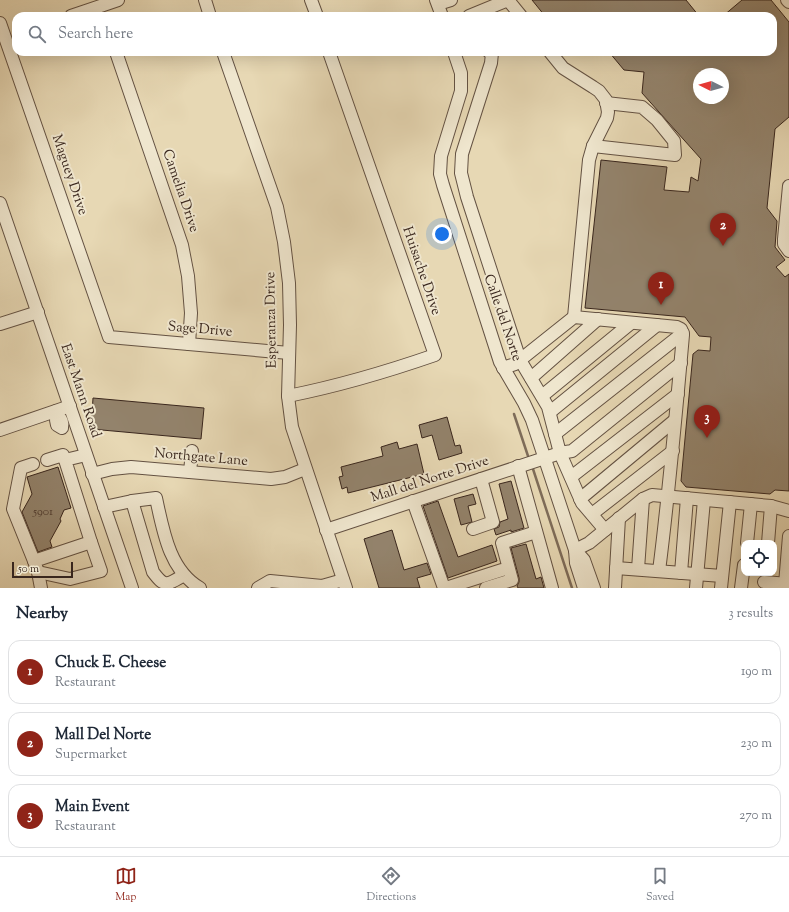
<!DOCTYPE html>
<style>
:root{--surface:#fff;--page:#f2f2f3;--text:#1f2937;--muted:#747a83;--line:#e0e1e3;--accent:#8f2418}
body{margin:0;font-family:"Sorts Mill Goudy",serif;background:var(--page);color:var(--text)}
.controls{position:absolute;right:12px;bottom:12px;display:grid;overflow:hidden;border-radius:8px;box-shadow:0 4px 16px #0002}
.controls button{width:36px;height:36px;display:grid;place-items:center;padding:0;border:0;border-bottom:1px solid var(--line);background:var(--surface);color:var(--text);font:20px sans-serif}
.compass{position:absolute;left:693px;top:68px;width:36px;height:36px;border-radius:50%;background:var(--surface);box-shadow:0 4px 16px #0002;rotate:275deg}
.scale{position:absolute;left:12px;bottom:10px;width:61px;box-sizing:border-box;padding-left:4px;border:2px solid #39261d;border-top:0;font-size:11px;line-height:14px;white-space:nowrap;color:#39261d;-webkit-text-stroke:3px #efe6ce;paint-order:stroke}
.you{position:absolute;left:442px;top:234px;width:14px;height:14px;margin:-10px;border:3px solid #fff;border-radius:50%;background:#1a73e8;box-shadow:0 0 0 6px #1a73e833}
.badge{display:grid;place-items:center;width:26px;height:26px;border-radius:50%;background:var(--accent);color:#fff;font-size:13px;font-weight:700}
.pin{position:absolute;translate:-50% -33px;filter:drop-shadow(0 1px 2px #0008)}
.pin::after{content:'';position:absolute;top:21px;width:14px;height:12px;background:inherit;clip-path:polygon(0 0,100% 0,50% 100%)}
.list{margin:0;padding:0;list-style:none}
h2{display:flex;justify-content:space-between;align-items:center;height:52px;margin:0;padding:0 16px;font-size:17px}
h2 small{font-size:13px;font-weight:400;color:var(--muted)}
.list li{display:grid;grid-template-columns:26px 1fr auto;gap:12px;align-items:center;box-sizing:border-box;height:64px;margin:0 8px 8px;padding:0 8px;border:1px solid var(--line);border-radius:12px}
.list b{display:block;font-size:15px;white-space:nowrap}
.list p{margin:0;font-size:13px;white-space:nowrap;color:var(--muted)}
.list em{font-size:13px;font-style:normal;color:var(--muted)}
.icon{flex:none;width:22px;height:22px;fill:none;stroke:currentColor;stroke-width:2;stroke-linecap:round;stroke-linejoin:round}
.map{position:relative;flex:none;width:789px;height:588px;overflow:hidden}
.search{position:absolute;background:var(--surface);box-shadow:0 4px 16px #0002;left:12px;right:12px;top:12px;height:44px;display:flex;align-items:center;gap:10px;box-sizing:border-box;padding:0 14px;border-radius:12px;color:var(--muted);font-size:15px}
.sheet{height:268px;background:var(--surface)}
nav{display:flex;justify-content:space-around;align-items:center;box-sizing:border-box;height:56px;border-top:1px solid var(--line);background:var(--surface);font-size:11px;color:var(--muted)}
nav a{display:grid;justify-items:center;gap:2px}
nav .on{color:var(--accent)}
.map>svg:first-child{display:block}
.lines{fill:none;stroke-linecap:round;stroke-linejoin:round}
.stream{stroke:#7e6c59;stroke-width:2.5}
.building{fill:#93836c;stroke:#39261d;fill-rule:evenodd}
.minor-casing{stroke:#645243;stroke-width:14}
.minor{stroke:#efe6ce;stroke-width:12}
.labels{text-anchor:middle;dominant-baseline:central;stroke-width:4;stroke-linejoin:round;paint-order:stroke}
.number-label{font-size:12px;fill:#503d31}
.street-label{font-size:14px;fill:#39261d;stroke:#efe6ce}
</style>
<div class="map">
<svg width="789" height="588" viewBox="0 0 789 588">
<rect width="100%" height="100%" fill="#e7d8b4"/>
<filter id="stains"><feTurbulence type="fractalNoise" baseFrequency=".005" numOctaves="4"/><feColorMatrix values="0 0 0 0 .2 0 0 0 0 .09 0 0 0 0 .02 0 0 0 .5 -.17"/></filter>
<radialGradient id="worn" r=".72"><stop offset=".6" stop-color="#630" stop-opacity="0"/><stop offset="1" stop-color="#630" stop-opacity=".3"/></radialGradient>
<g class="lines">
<!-- stream -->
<g class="stream">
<path d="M514,414L528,456"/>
<path d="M533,469L572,588"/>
</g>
</g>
<!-- building -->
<g class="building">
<path d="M532,0H686L699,16H545Z"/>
<path d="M742,0H771L789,22V117L775,129L767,208L777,221L775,247L785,260L776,267L785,277L789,274V491L775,490L770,494L686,487L681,481L693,354L698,350L710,351L711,337L699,336L685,317L585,308L601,160L667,167L664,190L689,192L691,177L698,181L701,159L642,93L644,72L624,70L609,52H773V16H723ZM699,74H723V98H699Z"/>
<path d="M93,398L204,408L201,439L91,429Z"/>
<path d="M447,417L455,446L460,445L462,453L439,460L432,435L422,438L419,425Z"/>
<path d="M397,442L399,449L417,444L424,474L348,493L347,487L342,489L339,477L343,476L341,467L383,456L381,447Z"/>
<path d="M58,467L71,508L64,510L60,519L61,521L50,541L52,547L38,552L22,512L32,494L27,477Z"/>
<path d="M511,481L524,528L511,532V530L496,535L494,529L499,527L500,522L508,519L499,484Z"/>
<path d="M473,494L476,504L468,506L472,522L461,525L454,499Z"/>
<path d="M438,501L458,557L492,545L497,561L448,578L423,506Z"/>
<path d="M392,530L404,570L427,563L431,574L417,578L420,588H379L364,539Z"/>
<path d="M526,544L536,579L541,577L544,588H518L517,586L519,582V578L511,548Z"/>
</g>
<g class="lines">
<!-- minor casing -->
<g class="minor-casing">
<g id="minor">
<path d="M205,0L210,16"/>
<path d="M311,0L317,16"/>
<path d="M436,0L442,16"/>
<path d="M508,0L521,16"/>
<path d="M787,0L789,2"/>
<path d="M438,4L451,0"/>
<path d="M71,16L118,0"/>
<path d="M469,16L508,0"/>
<path d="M0,23L109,337L289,353"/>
<path d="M116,52L182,245L188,276L191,313L189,344"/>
<path d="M223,52L277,207L284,242L289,283L290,325L288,396L292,427L346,588"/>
<path d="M454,52L461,73V91L441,156L440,174L443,185L500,362L524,403L532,420L575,550L576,563L584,588"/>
<path d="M489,52L492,53L491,63L462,154L461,173L467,197L520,360L548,407L560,453L572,451L681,363"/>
<path d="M550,52L563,68L593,87L599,91L606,100L608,112L607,118L593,146L589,160L574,317"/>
<path d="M593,146L675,155L674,141L657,120L642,107L606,103"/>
<path d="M789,186L784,239V244L789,251"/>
<path d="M0,203L132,588"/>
<path d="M0,324L38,312"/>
<path d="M503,368L515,364L574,317L677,327L681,329L683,335C676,414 669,493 659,571"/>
<path d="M531,378L598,319"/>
<path d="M288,396C338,386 386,372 435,355L329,52"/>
<path d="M542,396L631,323"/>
<path d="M56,411L58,416L56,420L57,425L62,428C63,423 62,419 58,416"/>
<path d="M550,412L657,325"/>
<path d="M0,430L70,406"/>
<path d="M555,434L683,333"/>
<path d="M47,460L63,455L65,460"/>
<path d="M33,464L21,468L13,509L34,561"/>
<path d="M518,466L552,588"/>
<path d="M190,472L192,451"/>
<path d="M92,474L112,469L131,467L271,479L285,477L305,469"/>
<path d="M571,477L678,394"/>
<path d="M580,499L675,420"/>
<path d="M132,501L153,572C165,588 167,585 184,575"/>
<path d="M413,501L444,588"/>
<path d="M104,507L132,501L156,498C163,530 169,570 200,588"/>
<path d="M592,514L673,451"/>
<path d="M473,529L493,522L481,479"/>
<path d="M326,530L560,453L582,503L605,530"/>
<path d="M747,543L751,504"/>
<path d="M768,543L771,506"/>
<path d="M575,550L589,543L643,499L652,495L771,506L789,511"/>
<path d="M575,550L584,560L594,588"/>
<path d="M616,568L722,576"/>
<path d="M638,569L643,499"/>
<path d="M38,572L70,579L101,571L91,542"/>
<path d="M681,573L687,498"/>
<path d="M764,582L789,584"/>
<path d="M785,584L789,536"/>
<path d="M41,588L38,572L34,561L91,542L65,460L86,455"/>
<path d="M258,588L270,581L322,586L343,580"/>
<path d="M446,588L502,570"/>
<path d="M486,588L512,580L502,543L536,532"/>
<path d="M615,588L619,518"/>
<path d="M696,588L704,500"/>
<path d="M721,588L730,502"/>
<path d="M741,588L744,565"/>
</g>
</g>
<!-- minor -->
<use href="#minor" class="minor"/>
</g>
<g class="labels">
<!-- number labels -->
<g class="number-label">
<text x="43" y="512">5901</text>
</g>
<!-- street labels -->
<g class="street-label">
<text transform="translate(69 175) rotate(71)">Maguey Drive</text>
<text transform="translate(180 191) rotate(71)">Camelia Drive</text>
<text transform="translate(421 271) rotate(71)">Huisache Drive</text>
<text transform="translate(502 318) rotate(71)">Calle del Norte</text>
<text transform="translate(272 320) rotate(-91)">Esperanza Drive</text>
<text transform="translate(200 330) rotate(5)">Sage Drive</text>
<text transform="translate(80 391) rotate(71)">East Mann Road</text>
<text transform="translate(201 458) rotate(5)">Northgate Lane</text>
<text transform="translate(430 480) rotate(-18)">Mall del Norte Drive</text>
</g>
</g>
<rect width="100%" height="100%" filter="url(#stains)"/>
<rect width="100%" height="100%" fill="url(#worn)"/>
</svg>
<div class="controls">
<button><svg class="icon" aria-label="locate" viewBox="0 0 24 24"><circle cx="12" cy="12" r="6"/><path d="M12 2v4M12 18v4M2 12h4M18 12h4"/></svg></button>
</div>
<svg class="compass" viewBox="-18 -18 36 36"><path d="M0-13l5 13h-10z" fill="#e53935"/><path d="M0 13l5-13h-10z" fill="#747a83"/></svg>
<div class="scale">50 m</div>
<div class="you"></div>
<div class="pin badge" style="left:661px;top:305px">1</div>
<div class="pin badge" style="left:723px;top:246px">2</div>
<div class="pin badge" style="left:707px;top:438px">3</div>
<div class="search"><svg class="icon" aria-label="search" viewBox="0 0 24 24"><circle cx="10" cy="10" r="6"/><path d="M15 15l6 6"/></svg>Search here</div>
</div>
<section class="sheet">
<h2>Nearby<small>3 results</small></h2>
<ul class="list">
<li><span class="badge">1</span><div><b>Chuck E. Cheese</b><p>Restaurant</p></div><em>190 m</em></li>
<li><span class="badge">2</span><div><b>Mall Del Norte</b><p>Supermarket</p></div><em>230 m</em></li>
<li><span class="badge">3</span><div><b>Main Event</b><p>Restaurant</p></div><em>270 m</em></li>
</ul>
</section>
<nav>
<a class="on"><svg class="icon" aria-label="map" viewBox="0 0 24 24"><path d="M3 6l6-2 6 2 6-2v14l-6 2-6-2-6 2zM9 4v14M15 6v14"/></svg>Map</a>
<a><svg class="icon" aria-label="directions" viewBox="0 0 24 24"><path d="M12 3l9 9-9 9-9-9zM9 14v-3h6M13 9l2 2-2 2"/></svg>Directions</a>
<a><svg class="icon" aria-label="saved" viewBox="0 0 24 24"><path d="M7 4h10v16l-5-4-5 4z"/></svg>Saved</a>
</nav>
